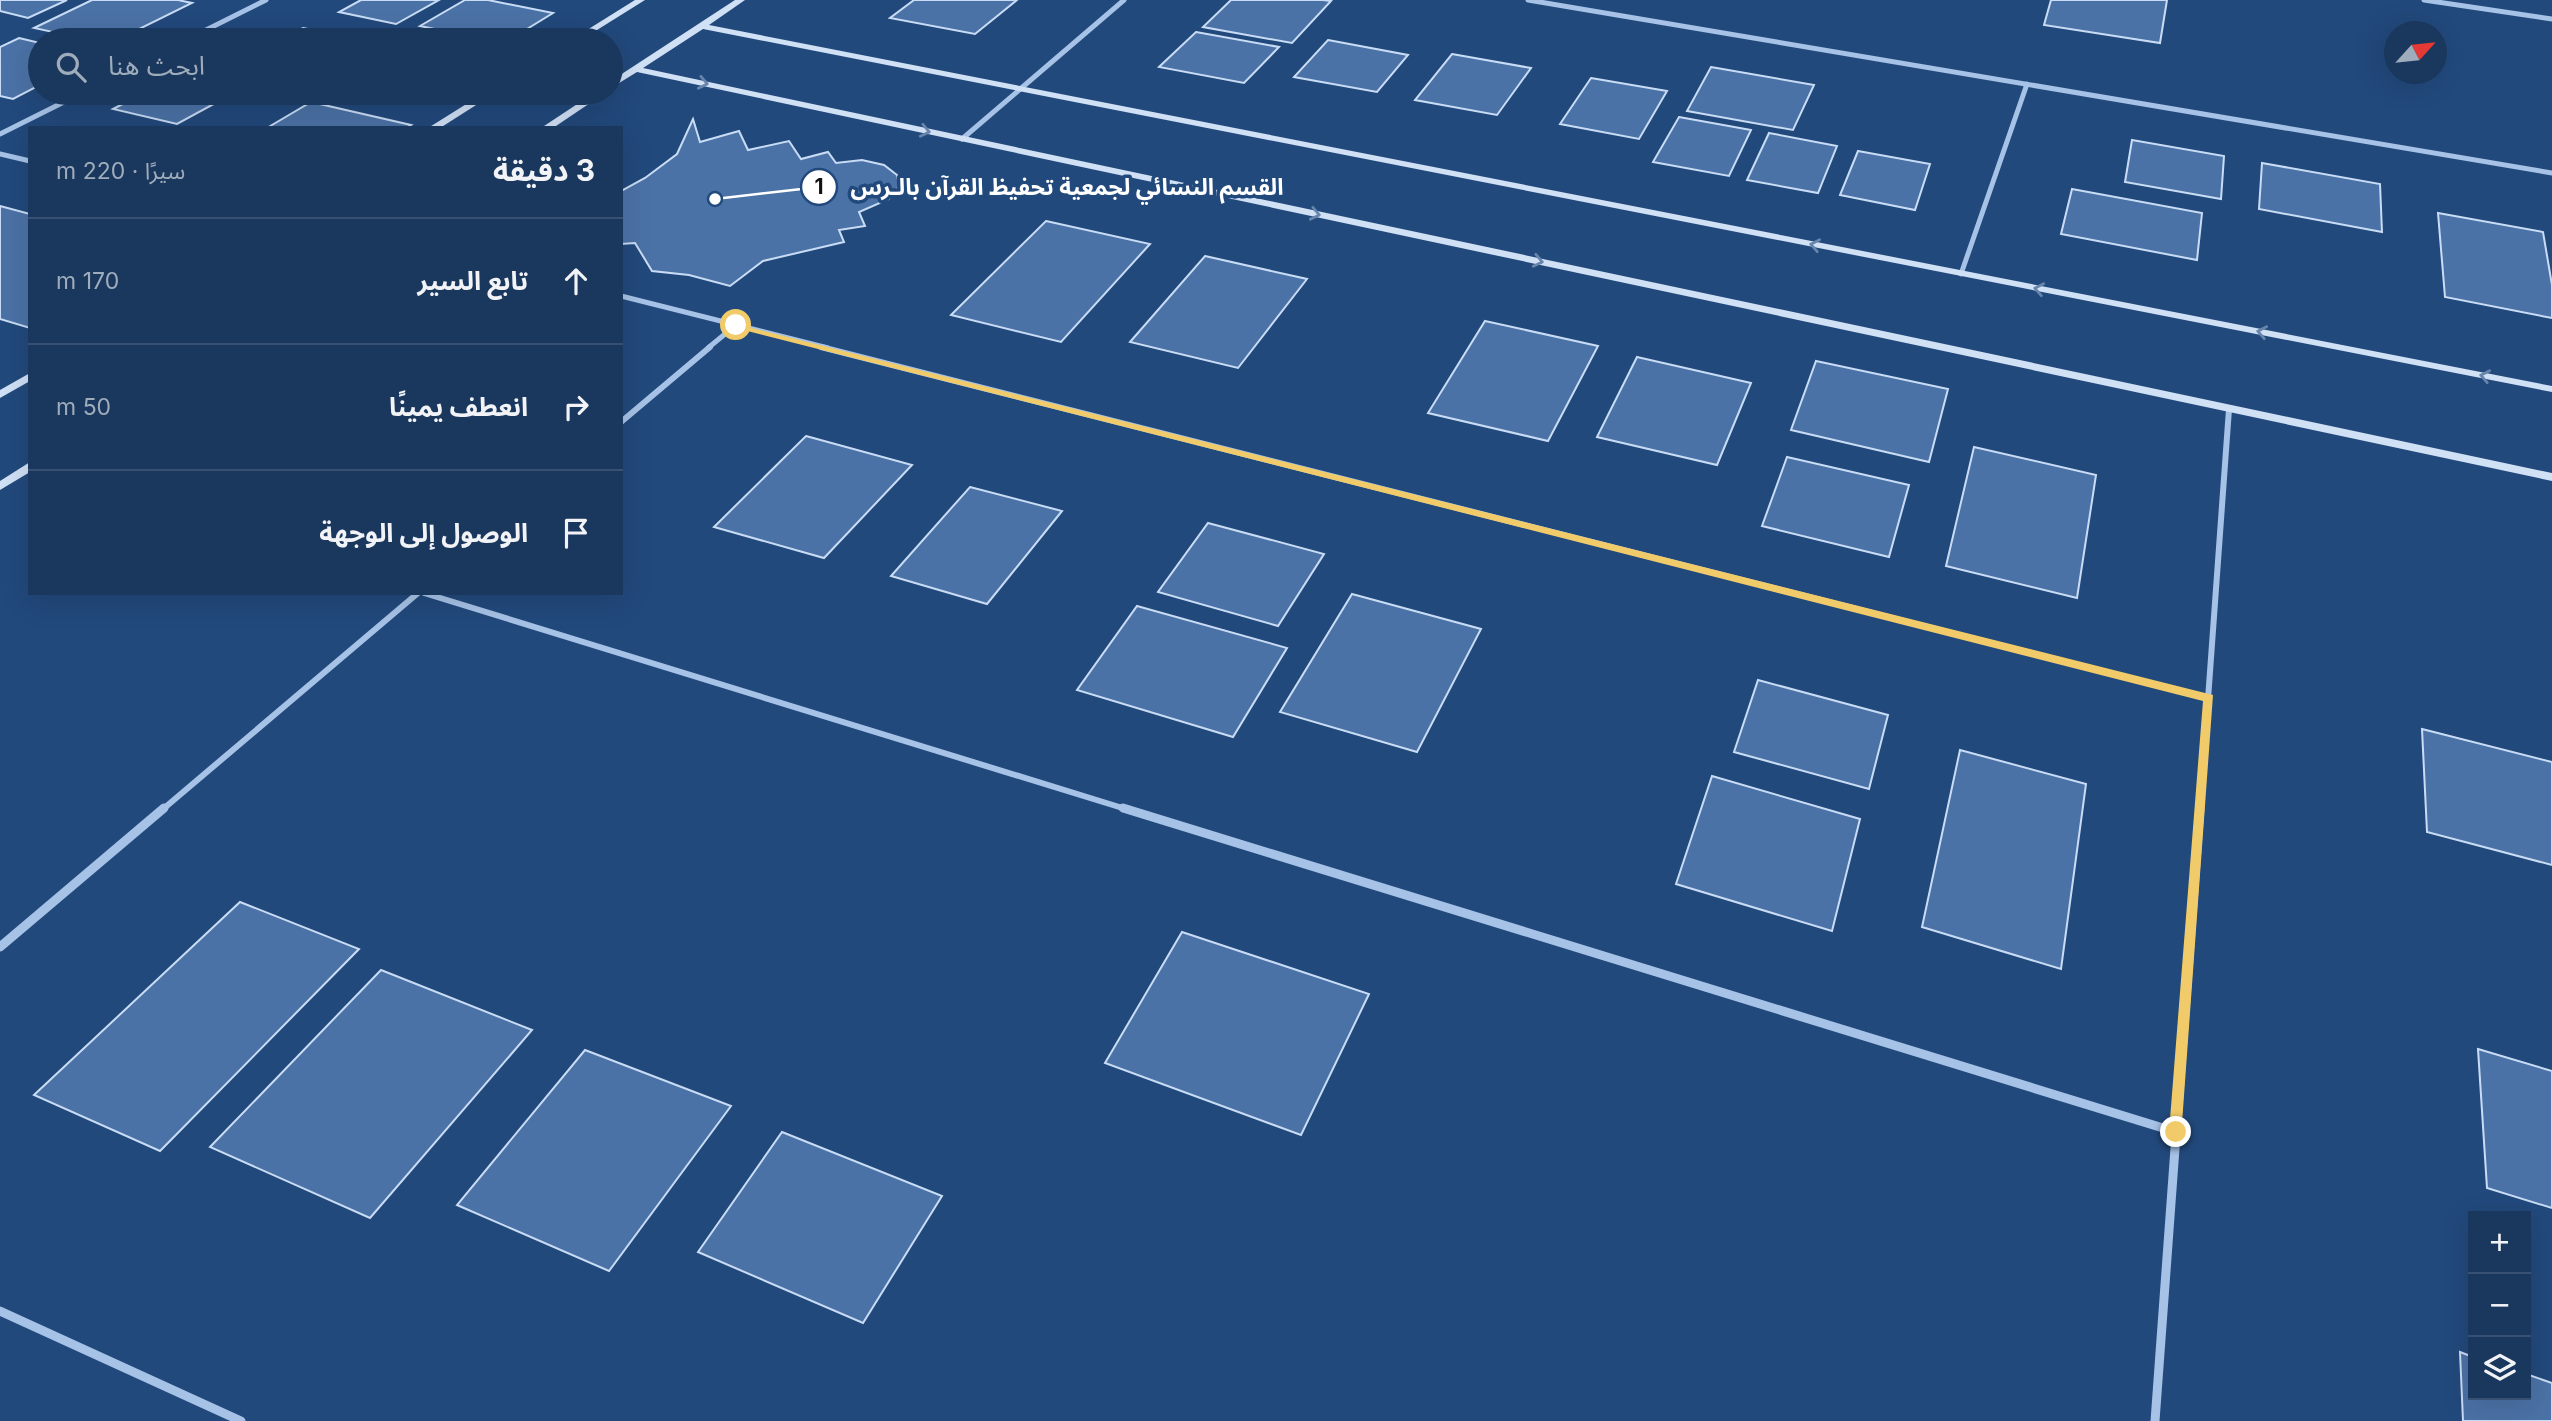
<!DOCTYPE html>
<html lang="ar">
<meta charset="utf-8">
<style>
:root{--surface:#1a375d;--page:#233f63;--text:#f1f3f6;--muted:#9facbc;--line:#385172}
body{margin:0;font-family:Inter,"Noto Sans Arabic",sans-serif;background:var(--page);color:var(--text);direction:rtl}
.controls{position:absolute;right:21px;bottom:21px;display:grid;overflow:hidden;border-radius:0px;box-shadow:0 7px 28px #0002}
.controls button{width:63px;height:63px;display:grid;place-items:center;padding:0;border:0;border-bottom:2px solid var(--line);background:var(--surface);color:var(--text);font:35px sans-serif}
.compass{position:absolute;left:2384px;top:21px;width:63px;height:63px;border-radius:50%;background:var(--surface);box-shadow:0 7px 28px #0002;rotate:63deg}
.stop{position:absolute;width:21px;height:21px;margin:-16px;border:5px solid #f1cb69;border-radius:50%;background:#fff}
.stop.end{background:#f1cb69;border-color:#fff;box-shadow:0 2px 7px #0008}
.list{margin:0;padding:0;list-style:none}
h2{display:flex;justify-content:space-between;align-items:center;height:91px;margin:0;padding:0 28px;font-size:30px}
h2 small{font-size:23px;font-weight:400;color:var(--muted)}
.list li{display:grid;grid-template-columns:46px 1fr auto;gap:21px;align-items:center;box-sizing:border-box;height:126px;padding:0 28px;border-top:2px solid var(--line)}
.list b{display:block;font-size:26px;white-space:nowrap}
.list em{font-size:23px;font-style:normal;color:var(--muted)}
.icon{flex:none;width:38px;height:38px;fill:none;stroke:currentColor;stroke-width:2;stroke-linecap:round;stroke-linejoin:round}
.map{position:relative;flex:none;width:2552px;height:1421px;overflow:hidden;direction:ltr}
.search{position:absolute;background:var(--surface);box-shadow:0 7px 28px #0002;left:28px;top:28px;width:595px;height:77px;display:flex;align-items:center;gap:18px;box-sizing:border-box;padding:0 24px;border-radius:38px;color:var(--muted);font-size:26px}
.panel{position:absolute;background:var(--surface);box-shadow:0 7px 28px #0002;left:28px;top:126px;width:595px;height:469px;border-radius:0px;direction:rtl}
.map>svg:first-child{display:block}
.building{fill:#4b72a6;stroke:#c9dcf5;stroke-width:2}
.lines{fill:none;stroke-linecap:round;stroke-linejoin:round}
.street-far2{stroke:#a6c2e6;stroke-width:5}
.street-far1{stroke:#a6c2e6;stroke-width:6}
.street{stroke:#a6c2e6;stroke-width:9}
.secondary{fill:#d0e0f5;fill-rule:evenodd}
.oneway{stroke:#6885ac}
.route{fill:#f1cb69}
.leader{fill:none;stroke:#fff;stroke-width:2.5}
.callout-dot{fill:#fff;stroke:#22497c;stroke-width:2.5}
.mark-label{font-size:21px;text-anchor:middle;font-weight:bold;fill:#111}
.callout-label{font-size:23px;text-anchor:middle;font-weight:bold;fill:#fff;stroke:#22497c;stroke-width:7;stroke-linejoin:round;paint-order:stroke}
</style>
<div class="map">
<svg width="2552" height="1421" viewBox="0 0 2552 1421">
<rect width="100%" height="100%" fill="#22497c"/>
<!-- building -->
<g class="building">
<path d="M0,0H67L28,18L0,11Z"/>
<path d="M92,0H178L192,3L117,40H90L34,28Z"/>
<path d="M361,0H439L396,24L339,12Z"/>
<path d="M465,0H488L553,13L509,40H488L420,26Z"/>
<path d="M914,0H1017L975,34L890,18Z"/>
<path d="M1231,0H1323L1331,1L1292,43L1203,27Z"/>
<path d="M2051,0H2167L2160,43L2044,25Z"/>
<path d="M303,28L361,40H279Z"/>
<path d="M1196,32L1279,47L1244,83L1159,67Z"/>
<path d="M19,38L40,43V85L13,99L0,96V47Z"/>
<path d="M1328,40L1408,55L1377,92L1294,77Z"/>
<path d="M1452,54L1531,68L1497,115L1415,100Z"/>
<path d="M1711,67L1814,85L1793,130L1687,111Z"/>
<path d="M1591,78L1667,91L1639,139L1560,124Z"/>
<path d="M144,93H234L177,124L113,109Z"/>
<path d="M311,102L411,125L406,128H267Z"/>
<path d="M1679,117L1751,130L1729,176L1653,162Z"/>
<path d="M693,119L700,142L739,131L748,150L789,141L801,159L828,152L836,163L862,160L884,165L897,175L899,186L889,199L859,212L865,226L839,230L844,242L763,261L730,286L689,275L652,271L635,243L621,244V191L645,178L677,154Z"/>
<path d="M1769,133L1837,146L1818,193L1747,180Z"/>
<path d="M2132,140L2224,156L2221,199L2125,182Z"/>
<path d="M1858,151L1930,164L1915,210L1840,195Z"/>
<path d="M2262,163L2380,184L2382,232L2259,209Z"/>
<path d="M2072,189L2202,213L2197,260L2061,234Z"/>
<path d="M0,206L30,214V328L0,319Z"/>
<path d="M2438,213L2543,232L2552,285V318L2445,297Z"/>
<path d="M1046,221L1150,244L1061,342L951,315Z"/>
<path d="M1205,256L1307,279L1238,368L1130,342Z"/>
<path d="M1485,321L1598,346L1548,441L1428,413Z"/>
<path d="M1637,357L1751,383L1717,465L1597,437Z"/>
<path d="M1816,361L1948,389L1929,462L1791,430Z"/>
<path d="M806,436L912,465L824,558L714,527Z"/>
<path d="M1974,447L2096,475L2077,598L1946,566Z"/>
<path d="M1787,457L1909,485L1889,557L1762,526Z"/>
<path d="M970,487L1062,511L987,604L891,576Z"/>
<path d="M1208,523L1324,554L1278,626L1158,592Z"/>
<path d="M1352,594L1481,629L1417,752L1280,712Z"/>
<path d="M1137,606L1287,648L1233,737L1077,690Z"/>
<path d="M1758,680L1888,715L1869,789L1734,752Z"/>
<path d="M2422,729L2552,762V865L2427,832Z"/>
<path d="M1960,750L2086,784L2061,969L1922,927Z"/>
<path d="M1712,776L1860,819L1832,931L1676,884Z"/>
<path d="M240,902L359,949L160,1151L34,1095Z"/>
<path d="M1182,932L1369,994L1301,1135L1105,1063Z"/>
<path d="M381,970L532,1030L370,1218L210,1147Z"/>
<path d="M2478,1049L2552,1071V1208L2487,1188Z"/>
<path d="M585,1050L731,1106L609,1271L457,1205Z"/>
<path d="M782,1132L942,1196L863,1323L698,1252Z"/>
<path d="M2460,1352L2473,1357V1395H2526V1374L2552,1383V1421H2463Z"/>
</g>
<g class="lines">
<!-- street-far2 -->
<g class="street-far2">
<path d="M1528,0L2552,173"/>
<path d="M2424,0L2552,19"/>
<path d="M186,40L266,0"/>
<path d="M0,134L82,93"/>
<path d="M962,139L1124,0"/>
<path d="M0,154L30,161"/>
<path d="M1961,274L2027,84"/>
<path d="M621,296L828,348"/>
<path d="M708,348L736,325"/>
</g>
<!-- street-far1 -->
<g class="street-far1">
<path d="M821,347L2209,698"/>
<path d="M621,422L710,347"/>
<path d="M424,593L1129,810"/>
<path d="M162,810L418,593"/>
<path d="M2200,810L2229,409"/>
</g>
<!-- street -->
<g class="street">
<path d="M1123,808L2176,1132"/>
<path d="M0,947L164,808"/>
<path d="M0,1311L241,1421"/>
<path d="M2155,1421L2200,808"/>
</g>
<!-- secondary -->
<g class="secondary">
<path d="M635,0H645L581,40H571Z"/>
<path d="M735,0H745L709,25L2552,386V392L703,29L643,68L2552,473V481L637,72L611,88V81Z"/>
<path d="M484,93H495L440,128H428Z"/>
<path d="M594,93H605L553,128H541Z"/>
<path d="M30,373V381L0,398V390Z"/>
<path d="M30,462V472L0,490V481Z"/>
</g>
</g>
<!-- one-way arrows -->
<defs><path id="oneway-chevron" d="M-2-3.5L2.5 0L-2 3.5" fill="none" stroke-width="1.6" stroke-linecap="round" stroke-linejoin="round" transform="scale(1.75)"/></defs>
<g class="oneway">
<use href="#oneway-chevron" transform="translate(703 83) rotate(12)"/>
<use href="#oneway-chevron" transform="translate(925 131) rotate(12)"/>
<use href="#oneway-chevron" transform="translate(1315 214) rotate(12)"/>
<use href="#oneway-chevron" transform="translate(1815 245) rotate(-169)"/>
<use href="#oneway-chevron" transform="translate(1538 261) rotate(12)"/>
<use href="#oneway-chevron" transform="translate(2039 289) rotate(-169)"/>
<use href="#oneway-chevron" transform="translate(2262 332) rotate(-169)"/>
<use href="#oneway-chevron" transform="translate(2485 376) rotate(-169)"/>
</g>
<!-- route -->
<path class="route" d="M732,323L2213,695L2181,1137H2171L2169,1132L2203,701L732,327Z"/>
<!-- callouts -->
<path class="leader" d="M715 199L819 187"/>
<g class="callout-dot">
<circle cx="715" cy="199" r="7"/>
<circle cx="819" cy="187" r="18"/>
</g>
<g class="mark-label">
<text x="819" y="194">1</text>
</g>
<g class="callout-label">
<text x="1067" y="195">القسم النسائي لجمعية تحفيظ القرآن بالـرس</text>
</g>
</svg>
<div class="controls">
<button>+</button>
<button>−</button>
<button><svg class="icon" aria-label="layers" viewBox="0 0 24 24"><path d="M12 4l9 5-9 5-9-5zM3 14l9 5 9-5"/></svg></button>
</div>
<svg class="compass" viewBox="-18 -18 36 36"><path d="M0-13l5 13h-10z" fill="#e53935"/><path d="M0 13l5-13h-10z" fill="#9facbc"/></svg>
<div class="stop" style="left:736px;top:325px"></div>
<div class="stop end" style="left:2176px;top:1132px"></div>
<div class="search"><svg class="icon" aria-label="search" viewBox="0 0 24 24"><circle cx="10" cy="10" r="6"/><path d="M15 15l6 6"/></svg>ابحث هنا</div>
<section class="panel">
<h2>3 دقيقة<small>سيرًا · 220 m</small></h2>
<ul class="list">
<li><svg class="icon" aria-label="ahead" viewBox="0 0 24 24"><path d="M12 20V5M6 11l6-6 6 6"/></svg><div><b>تابع السير</b></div><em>170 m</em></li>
<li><svg class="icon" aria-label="right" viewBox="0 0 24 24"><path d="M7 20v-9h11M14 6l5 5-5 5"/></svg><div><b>انعطف يمينًا</b></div><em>50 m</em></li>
<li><svg class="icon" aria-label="arrive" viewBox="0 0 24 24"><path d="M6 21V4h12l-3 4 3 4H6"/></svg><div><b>الوصول إلى الوجهة</b></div></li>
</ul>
</section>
</div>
